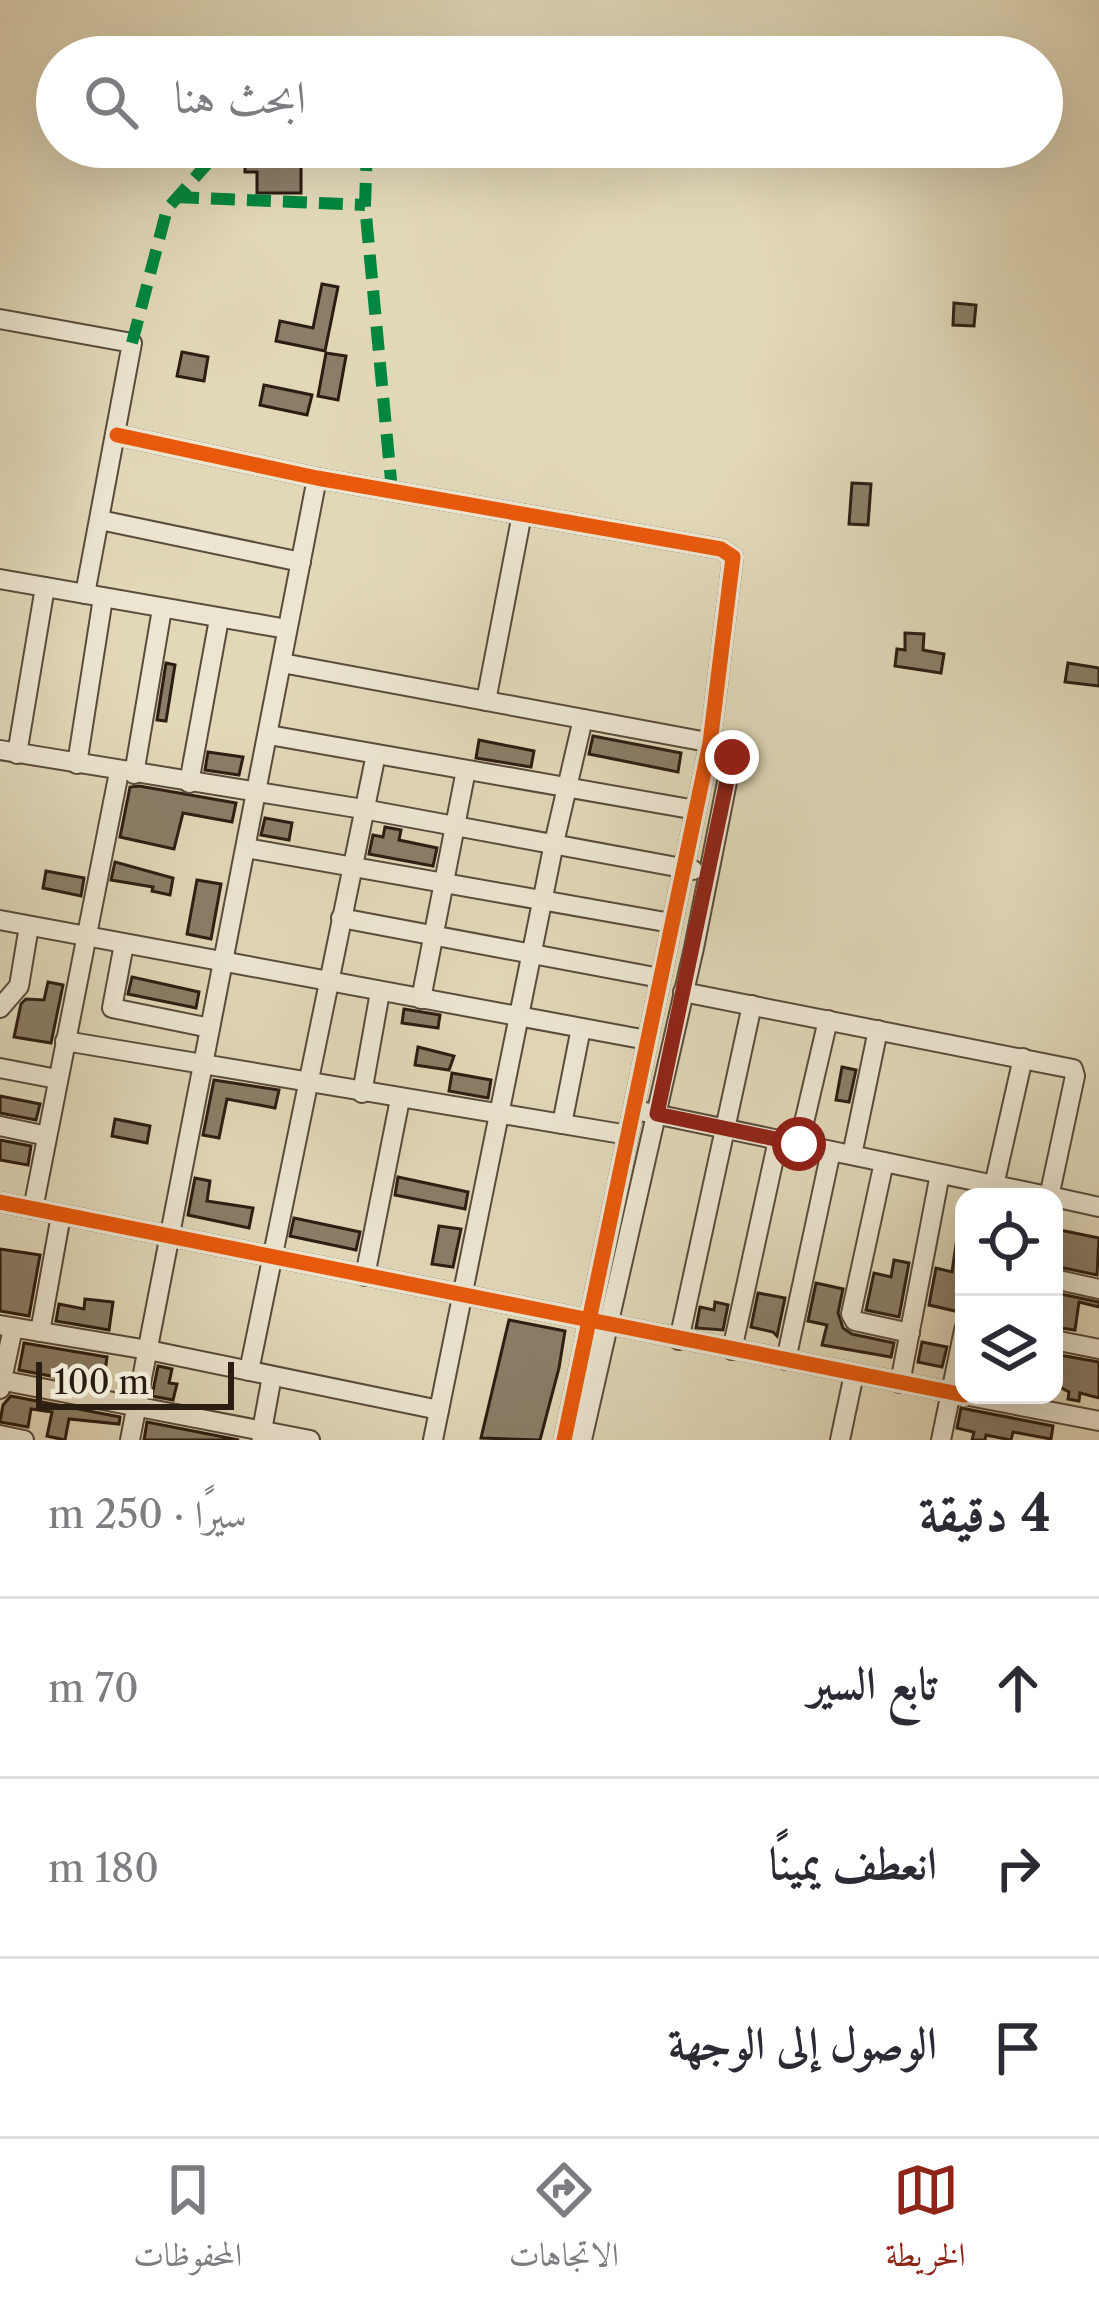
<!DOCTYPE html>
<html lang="ar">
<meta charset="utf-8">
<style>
:root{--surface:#fff;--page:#f7f7f7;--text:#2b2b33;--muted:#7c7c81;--line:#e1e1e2;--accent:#8f2418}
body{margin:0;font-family:"Libre Caslon Text",Amiri,serif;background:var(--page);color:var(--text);direction:rtl}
.controls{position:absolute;right:36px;bottom:36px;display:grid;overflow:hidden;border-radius:24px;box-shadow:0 12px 48px #0002}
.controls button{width:108px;height:108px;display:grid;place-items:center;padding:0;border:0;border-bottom:3px solid var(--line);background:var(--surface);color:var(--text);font:60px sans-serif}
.scale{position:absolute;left:36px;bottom:30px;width:198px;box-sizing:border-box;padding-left:12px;border:6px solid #2c1d12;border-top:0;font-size:33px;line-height:42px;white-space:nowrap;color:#2c1d12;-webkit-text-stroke:9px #ece6d1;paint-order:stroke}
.stop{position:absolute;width:36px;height:36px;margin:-27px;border:9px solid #8f2418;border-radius:50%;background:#fff}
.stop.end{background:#8f2418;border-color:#fff;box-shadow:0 3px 12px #0008}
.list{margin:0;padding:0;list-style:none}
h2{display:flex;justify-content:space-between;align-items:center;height:156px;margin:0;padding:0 48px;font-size:51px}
h2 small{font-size:39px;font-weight:400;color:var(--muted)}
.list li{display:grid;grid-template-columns:78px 1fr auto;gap:36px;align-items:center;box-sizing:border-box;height:180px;padding:0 48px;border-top:3px solid var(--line)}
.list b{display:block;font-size:45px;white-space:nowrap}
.list em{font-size:39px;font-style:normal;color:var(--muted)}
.icon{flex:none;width:66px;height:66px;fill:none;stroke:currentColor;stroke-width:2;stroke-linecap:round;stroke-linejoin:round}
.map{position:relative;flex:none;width:1099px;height:1440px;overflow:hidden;direction:ltr}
.search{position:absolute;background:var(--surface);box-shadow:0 12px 48px #0002;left:36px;right:36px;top:36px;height:132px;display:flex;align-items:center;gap:30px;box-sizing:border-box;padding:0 42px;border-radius:66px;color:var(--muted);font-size:45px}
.sheet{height:696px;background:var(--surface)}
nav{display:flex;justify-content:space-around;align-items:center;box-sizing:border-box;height:168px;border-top:3px solid var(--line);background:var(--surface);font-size:33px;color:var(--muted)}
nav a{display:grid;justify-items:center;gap:6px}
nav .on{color:var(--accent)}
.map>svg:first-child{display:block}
.building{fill:#8a7e68;stroke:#2c1d12;stroke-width:3}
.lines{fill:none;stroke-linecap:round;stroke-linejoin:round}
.minor-casing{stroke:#594c3c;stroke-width:22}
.minor{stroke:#ece6d1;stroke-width:18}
.quiet{stroke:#00873e;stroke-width:12;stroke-dasharray:24 12;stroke-linecap:butt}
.cycleway-casing{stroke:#ece6d1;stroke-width:22}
.cycleway{stroke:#e8590c;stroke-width:15}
.route{stroke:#8f2418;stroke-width:15}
</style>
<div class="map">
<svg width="1099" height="1440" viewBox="0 0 1099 1440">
<rect width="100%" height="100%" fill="#e1d8b8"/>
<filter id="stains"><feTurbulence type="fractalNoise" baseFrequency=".00167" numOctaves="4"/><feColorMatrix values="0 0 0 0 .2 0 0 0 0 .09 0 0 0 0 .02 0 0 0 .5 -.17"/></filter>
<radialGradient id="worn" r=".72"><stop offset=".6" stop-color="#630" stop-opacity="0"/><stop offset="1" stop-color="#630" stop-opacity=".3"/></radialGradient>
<!-- building -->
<g class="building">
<path d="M245,153H301V193H257V172H245Z"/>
<path d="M322,284L338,287L325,351L276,341L280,321L313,328Z"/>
<path d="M954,303L976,305L974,326L953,325Z"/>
<path d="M182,352L208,357L204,381L177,376Z"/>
<path d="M326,353L346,356L338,400L318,396Z"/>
<path d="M264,385L312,395L307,415L260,405Z"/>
<path d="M852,483L871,484L868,525L849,524Z"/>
<path d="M905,633L924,634L923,650L944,654L941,673L895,666L897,649L905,650Z"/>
<path d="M166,663L175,665L166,721L157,720Z"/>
<path d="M1068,663L1099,668V686L1065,682Z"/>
<path d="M593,736L681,753L678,772L589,754Z"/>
<path d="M479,740L534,751L531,767L476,758Z"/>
<path d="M208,752L243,757L239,775L205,770Z"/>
<path d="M139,786L236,803L232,822L183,813L174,849L120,837L130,787Z"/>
<path d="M265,818L292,823L289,840L261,835Z"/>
<path d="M385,827L401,830L399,840L437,848L433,866L369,854L373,835L383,837Z"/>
<path d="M115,862L173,878L170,895L152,891L153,887L111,880Z"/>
<path d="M46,871L84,878L81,896L43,888Z"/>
<path d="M197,880L221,884L211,939L187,934Z"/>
<path d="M132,977L199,992L196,1008L128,994Z"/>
<path d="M48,982L63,985L51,1043L14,1037L21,1004L26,999L44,1000Z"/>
<path d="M404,1009L440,1015L438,1028L402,1023Z"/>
<path d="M418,1047L454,1056L449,1070L415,1065Z"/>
<path d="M842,1067L856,1070L849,1102L836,1100Z"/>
<path d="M452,1073L491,1080L488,1098L449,1091Z"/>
<path d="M214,1080L279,1090L275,1108L227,1099L219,1138L203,1135Z"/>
<path d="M0,1096L40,1104L36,1120L0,1113Z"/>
<path d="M115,1119L150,1126L147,1143L112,1136Z"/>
<path d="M0,1140L31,1146L28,1165L0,1160Z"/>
<path d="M398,1177L468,1192L465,1209L395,1195Z"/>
<path d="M195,1178L210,1181L207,1201L253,1208L249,1228L188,1215Z"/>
<path d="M294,1218L360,1232L356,1250L290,1236Z"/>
<path d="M439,1226L461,1229L453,1267L432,1264Z"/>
<path d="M1055,1229L1099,1238L1097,1275L1054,1266Z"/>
<path d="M958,1231L964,1232V1313L929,1305L936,1268L952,1272Z"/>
<path d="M0,1249L40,1255L29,1316L0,1311Z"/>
<path d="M894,1260L909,1263L899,1317L866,1310L874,1273L891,1277Z"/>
<path d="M816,1283L843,1289L838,1313L843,1328L852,1334L894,1343L891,1357L822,1345L827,1325L808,1321Z"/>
<path d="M758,1293L785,1298L777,1336L773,1332L751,1327Z"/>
<path d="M1056,1293L1099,1302V1307L1079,1302L1075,1330L1054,1327Z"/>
<path d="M85,1299L113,1302L109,1330L56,1321L59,1304L84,1309Z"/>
<path d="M715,1302L728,1305L723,1330L696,1328L700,1307L714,1310Z"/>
<path d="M509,1320L565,1331L559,1368L540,1440L481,1438Z"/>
<path d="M922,1342L947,1347L942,1367L918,1362Z"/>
<path d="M24,1343L107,1357L103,1386L19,1370Z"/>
<path d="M1054,1354L1099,1362V1398L1080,1393L1079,1401L1068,1399L1069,1392L1054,1384Z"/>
<path d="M158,1366L172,1369L169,1383L177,1384L173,1400L152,1396Z"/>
<path d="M11,1396L120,1417L119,1424L69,1419L65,1440L47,1436L52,1412L31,1409L28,1427L0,1422L3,1405Z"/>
<path d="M961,1408L1053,1426L1051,1439L1013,1432L1011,1440L986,1435L985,1440H972L974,1432L957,1428Z"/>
<path d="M147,1422L239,1440H144Z"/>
</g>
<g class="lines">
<!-- minor casing -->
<g class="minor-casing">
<g id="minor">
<path d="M0,319L132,343L85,594"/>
<path d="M117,435L317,478L721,549L733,557L710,743L564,1440"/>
<path d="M100,520L301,562"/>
<path d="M0,579L287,629"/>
<path d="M282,663L718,744L732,757L694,948L582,1440"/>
<path d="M486,701L522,514"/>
<path d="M269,735L696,810"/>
<path d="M0,750L363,809L693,870"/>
<path d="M17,754L45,587"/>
<path d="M77,764L103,598"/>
<path d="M134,774L162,609"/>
<path d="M189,783L219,619"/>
<path d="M246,848L671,923"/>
<path d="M341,918L660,978"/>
<path d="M0,920L647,1040"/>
<path d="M124,944L112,1008L210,1028"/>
<path d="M683,992L1073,1069L1075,1076L1049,1197"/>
<path d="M421,999L466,770"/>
<path d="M0,1008L19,986L29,926"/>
<path d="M65,1041L628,1135"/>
<path d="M0,1068L57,1079"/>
<path d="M362,1093L380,992"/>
<path d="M645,1112L1052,1197"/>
<path d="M562,1124L581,1028"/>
<path d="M0,1126L47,1136"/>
<path d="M799,1144L828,1020"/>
<path d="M852,1155L878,1030"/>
<path d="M884,1162L851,1314L855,1321L910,1333"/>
<path d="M992,1194L1023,1058"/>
<path d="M1054,1197L1099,1207"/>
<path d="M0,1202L964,1395"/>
<path d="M33,1209L119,772"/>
<path d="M365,1276L400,1099"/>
<path d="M1054,1279L1099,1289"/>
<path d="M0,1325L148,1350L439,1410"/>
<path d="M40,1332L61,1215"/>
<path d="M679,1340L752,1005"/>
<path d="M1054,1340L1099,1349"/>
<path d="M732,1350L778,1140"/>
<path d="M786,1360L831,1151"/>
<path d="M249,1371L376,754"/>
<path d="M0,1380L310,1440"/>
<path d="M900,1383L940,1174"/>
<path d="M0,1389L13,1328"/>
<path d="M964,1395L1099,1421"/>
<path d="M0,1435L24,1440"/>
<path d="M261,1436L272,1376"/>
<path d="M130,1440L317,478"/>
<path d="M433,1440L554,843L583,719"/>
<path d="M840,1440L854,1374"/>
<path d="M941,1440L964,1330"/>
</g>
</g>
<!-- minor -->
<use href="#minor" class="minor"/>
<!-- quiet -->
<g class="quiet">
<path d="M313,57L325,49L359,51L364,57"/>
<path d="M222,147L368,154"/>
<path d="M367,147L365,205L392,491"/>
<path d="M175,197L365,205"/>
<path d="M132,343L167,209L222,147"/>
</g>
<!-- cycleway casing -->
<g class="cycleway-casing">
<g id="cycleway">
<path d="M117,435L317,478L721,549L733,557L710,743L564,1440"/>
<path d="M0,1202L964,1395"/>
</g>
</g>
<!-- cycleway -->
<use href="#cycleway" class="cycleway"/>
</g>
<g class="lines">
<!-- route -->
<path class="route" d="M732,757L657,1114L799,1144"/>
</g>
<rect width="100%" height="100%" filter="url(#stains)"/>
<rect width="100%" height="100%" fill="url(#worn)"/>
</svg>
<div class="controls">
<button><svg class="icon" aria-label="locate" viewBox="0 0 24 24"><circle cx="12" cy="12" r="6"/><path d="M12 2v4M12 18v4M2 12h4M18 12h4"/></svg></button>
<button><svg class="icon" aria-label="layers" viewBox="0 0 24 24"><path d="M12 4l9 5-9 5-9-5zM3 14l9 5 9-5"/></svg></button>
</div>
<div class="scale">100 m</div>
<div class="stop" style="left:799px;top:1144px"></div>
<div class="stop end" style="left:732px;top:757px"></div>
<div class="search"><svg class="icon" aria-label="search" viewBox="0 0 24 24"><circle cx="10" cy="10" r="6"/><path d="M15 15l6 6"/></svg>ابحث هنا</div>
</div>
<section class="sheet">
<h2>4 دقيقة<small>سيرًا · 250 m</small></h2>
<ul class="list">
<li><svg class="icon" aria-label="ahead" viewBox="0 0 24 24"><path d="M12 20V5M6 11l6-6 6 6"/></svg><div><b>تابع السير</b></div><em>70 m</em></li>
<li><svg class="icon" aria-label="right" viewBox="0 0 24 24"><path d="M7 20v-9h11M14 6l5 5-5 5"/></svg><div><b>انعطف يمينًا</b></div><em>180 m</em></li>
<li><svg class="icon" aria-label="arrive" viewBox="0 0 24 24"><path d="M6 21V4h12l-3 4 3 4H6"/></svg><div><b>الوصول إلى الوجهة</b></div></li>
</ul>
</section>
<nav>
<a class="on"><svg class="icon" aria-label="map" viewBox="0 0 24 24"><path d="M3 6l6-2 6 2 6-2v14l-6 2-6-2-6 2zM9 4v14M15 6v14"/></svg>الخريطة</a>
<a><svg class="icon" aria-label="directions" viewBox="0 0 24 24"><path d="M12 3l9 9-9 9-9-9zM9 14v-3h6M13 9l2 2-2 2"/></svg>الاتجاهات</a>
<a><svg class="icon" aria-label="saved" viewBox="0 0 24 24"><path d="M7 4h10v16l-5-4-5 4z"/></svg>المحفوظات</a>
</nav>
